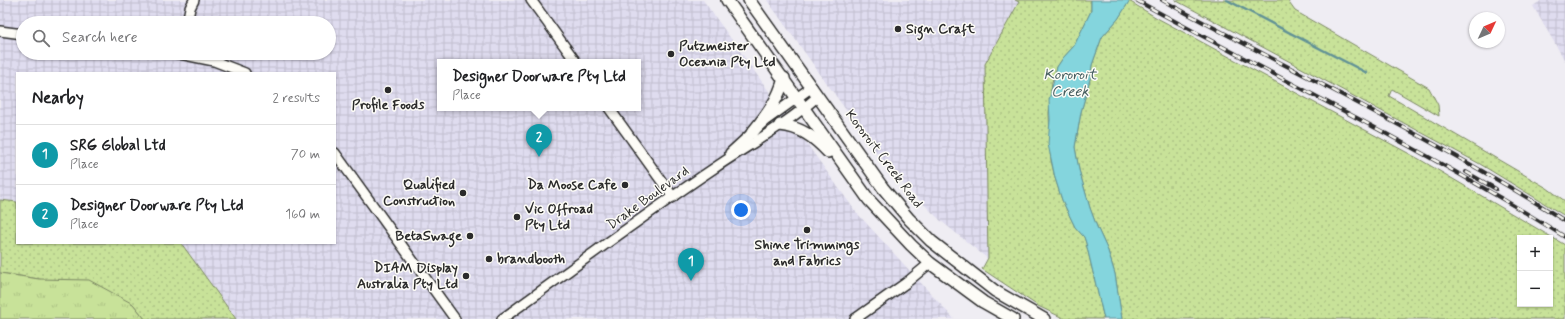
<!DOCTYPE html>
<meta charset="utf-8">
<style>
:root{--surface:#fff;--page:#f6f6f6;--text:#202124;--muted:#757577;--line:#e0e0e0;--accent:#111827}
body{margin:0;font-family:Mynerve,sans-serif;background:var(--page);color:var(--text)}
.controls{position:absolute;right:12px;bottom:12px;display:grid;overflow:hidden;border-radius:0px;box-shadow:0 1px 3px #0004}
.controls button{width:36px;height:36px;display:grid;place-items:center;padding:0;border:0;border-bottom:1px solid var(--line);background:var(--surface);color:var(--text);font:20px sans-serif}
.compass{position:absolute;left:1469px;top:12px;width:36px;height:36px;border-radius:50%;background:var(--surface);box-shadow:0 1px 3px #0004;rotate:46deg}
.you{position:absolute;left:741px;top:210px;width:14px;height:14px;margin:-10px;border:3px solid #fff;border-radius:50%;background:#1a73e8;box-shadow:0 0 0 6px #1a73e833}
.badge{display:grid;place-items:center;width:26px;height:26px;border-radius:50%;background:var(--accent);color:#fff;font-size:13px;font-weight:700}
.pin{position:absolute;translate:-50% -33px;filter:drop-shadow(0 1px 2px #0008)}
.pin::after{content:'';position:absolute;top:21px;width:14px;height:12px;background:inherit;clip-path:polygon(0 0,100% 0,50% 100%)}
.popup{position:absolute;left:437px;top:59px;width:204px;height:52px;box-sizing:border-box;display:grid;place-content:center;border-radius:0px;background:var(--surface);filter:drop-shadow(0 1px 3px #0005);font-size:13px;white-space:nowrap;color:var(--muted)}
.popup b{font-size:15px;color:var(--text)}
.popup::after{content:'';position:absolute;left:50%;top:100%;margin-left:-8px;border:8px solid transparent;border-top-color:var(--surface)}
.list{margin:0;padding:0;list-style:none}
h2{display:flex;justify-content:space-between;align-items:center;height:52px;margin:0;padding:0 16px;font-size:17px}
h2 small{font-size:13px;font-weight:400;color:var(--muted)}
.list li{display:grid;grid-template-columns:26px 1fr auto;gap:12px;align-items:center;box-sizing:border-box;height:60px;padding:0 16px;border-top:1px solid var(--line)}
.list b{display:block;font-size:15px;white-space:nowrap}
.list p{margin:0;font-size:13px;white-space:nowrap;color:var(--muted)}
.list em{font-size:13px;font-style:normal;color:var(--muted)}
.icon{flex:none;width:22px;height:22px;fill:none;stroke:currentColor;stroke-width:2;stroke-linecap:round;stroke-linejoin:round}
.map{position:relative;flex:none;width:1565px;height:319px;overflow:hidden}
.search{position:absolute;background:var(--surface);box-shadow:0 1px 3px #0004;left:16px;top:16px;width:320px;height:44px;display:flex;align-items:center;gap:10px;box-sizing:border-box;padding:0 14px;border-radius:22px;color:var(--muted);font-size:15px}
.panel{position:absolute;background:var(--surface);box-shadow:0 1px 3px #0004;left:16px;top:72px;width:320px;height:172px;border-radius:0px}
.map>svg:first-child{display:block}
.industrial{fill:url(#industrial-grid);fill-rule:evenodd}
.grass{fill:url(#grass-dots);stroke:#7a8662;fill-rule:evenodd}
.park{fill:url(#park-tufts);stroke:#7a8662}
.water{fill:#84d5dd;stroke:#609196}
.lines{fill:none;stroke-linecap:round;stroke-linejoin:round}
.stream{stroke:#609196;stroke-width:2.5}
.minor-casing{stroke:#2b2b2b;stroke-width:12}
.major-casing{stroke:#2b2b2b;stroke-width:14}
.minor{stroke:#fdfcf7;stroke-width:9}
.major{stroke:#fdfcf7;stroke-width:11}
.rail-casing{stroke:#2b2b2b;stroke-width:4}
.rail{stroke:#fdfcf7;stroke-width:2.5;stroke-dasharray:8;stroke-linecap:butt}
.poi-dot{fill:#2b2b2b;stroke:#fdfcf7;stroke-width:1.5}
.labels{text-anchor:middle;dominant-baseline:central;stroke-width:3;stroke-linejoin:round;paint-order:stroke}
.poi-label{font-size:14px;font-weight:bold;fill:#2b2b2b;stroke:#fdfcf7;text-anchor:start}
.street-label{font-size:14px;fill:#2b2b2b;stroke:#fdfcf7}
.water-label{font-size:15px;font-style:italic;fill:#465e60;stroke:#fdfcf7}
</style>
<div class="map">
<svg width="1565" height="319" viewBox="0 0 1565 319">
<defs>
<pattern id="industrial-grid" width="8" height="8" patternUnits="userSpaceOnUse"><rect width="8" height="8" fill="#dfdcef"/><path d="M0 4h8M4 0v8" fill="none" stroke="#c0bdcd"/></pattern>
<pattern id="grass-dots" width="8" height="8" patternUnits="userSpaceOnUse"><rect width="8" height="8" fill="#c8e299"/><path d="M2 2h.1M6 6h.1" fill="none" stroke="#acc284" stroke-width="1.8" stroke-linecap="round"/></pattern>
<pattern id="park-tufts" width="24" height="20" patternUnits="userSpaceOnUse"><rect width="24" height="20" fill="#c8e299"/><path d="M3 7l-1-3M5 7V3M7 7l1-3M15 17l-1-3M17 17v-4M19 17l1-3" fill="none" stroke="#acc284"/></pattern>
</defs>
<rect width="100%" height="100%" fill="#efedf3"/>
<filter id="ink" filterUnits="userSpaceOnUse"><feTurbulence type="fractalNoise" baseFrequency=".025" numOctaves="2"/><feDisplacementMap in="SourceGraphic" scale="8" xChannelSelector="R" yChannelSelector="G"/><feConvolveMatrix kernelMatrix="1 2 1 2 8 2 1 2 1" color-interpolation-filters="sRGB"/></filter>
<g filter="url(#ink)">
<!-- industrial -->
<g class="industrial">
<path d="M0,0H703L856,212L954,319H236L181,243H335V73H17V202L0,200ZM23,23H329V53H23ZM440,62H638V108H440Z"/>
<path d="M767,0H1015L1019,2L985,64L988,259L941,221L889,170Z"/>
<path d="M1542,0H1565V61L1533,6Z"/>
</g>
<!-- grass -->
<g class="grass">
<path d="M1015,0H1091V11L1074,46L1063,58L1057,67L1052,82L1049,113L1051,160L1055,178L1062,200L1075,227L1084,237L1086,243L1104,319H1065L1038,306L982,269L988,258L985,64L1019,2Z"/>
<path d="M1175,0H1287L1295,11L1429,88L1438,105L1439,116L1392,89L1389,96L1547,188L1565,201V216L1480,164Z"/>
<path d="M1129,1L1157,18L1419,159L1565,245V319H1122L1115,274L1108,251L1097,227L1090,208L1079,170L1075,147L1081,112L1090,79L1092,65L1102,37L1118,19ZM1520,238H1550V304H1520Z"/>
<path d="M0,200L17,202V243H181L236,319H145L133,304L39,279L0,273Z"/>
</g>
<!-- park -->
<path class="park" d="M0,273L39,279L89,280L133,304L145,319H0Z"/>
<!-- water -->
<path class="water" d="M1091,0H1130L1118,19L1102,37L1092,65L1090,79L1081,112L1075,147L1079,170L1090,208L1097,227L1108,251L1115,274L1122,319H1104L1086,243L1084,237L1075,227L1062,200L1055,178L1048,144L1050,120L1049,100L1057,67L1063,58L1074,46L1091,11Z"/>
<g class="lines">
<!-- stream -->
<path class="stream" d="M1227,0L1367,73"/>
<!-- minor casing -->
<g class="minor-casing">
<g id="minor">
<path d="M531,0L576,62"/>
<path d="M187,23L190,8L194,0"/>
<path d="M0,31L23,34"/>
<path d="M175,53L214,61L245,73"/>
<path d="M609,108L673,197"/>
<path d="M335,153L455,319"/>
<path d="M730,153L766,120L812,87"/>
<path d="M502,319C572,269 641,217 713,169C748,145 786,125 818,96"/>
<path d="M855,319L906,283L930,263"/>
</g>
</g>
<!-- major casing -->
<g class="major-casing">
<g id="major">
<path d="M727,0L869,200L911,245L930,263L983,302L1013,319"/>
<path d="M749,0L883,188L909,219L931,241L995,291L1044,319"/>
<path d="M780,125C801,127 815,138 828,152"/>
<path d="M752,133C766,116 779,99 784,78"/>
</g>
</g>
<!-- minor -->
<use href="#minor" class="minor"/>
<!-- major -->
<use href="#major" class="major"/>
<!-- rail casing -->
<g class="rail-casing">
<g id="rail">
<path d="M1136,0C1279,79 1427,150 1565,237"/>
<path d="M1162,0C1296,73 1436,139 1565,221"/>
<path d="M1466,172L1496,189"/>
</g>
</g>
<!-- rail -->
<use href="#rail" class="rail"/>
</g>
</g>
<!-- markers -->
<g class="poi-dot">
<circle cx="898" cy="29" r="4"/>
<circle cx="671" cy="54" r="4"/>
<circle cx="388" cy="90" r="4"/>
<circle cx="625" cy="185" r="4"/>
<circle cx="463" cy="193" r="4"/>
<circle cx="517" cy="217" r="4"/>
<circle cx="807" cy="230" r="4"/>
<circle cx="470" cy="236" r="4"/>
<circle cx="489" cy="259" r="4"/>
<circle cx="466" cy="276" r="4"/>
</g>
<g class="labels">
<!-- poi labels -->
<g class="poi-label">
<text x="906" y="29">Sign Craft</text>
<text x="679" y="46">Putzmeister<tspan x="679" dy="16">Oceania Pty Ltd</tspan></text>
<text x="388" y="105" text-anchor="middle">Profile Foods</text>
<text x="455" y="185" text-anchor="end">Qualified<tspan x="455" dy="16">Construction</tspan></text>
<text x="617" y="185" text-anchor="end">Da Moose Cafe</text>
<text x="525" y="209">Vic Offroad<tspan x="525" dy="16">Pty Ltd</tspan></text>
<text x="462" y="236" text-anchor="end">BetaSwage</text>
<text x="807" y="245" text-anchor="middle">Shine Trimmings<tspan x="807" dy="16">and Fabrics</tspan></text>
<text x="497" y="259">brandbooth</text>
<text x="458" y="268" text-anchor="end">DIAM Display<tspan x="458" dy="16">Australia Pty Ltd</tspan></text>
</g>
<!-- street labels -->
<g class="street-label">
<text transform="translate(884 159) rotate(53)">Kororoit Creek Road</text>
<text transform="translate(648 198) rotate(-36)">Drake Boulevard</text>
</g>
<!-- water labels -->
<g class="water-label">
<text x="1070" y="75">Kororoit<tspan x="1070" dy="17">Creek</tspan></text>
</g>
</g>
</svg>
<div class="controls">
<button>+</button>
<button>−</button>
</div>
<svg class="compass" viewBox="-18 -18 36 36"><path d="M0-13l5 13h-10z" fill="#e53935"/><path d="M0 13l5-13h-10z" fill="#757577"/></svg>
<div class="you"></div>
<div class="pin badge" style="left:691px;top:281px;background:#0f9aa8">1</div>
<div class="pin badge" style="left:539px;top:157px;background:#0f9aa8">2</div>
<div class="popup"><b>Designer Doorware Pty Ltd</b>Place</div>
<div class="search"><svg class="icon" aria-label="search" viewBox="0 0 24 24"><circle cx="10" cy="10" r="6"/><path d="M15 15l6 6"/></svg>Search here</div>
<section class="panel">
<h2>Nearby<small>2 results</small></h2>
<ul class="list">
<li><span class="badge" style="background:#0f9aa8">1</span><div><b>SRG Global Ltd</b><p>Place</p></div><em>70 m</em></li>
<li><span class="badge" style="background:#0f9aa8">2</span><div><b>Designer Doorware Pty Ltd</b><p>Place</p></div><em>160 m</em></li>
</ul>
</section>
</div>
